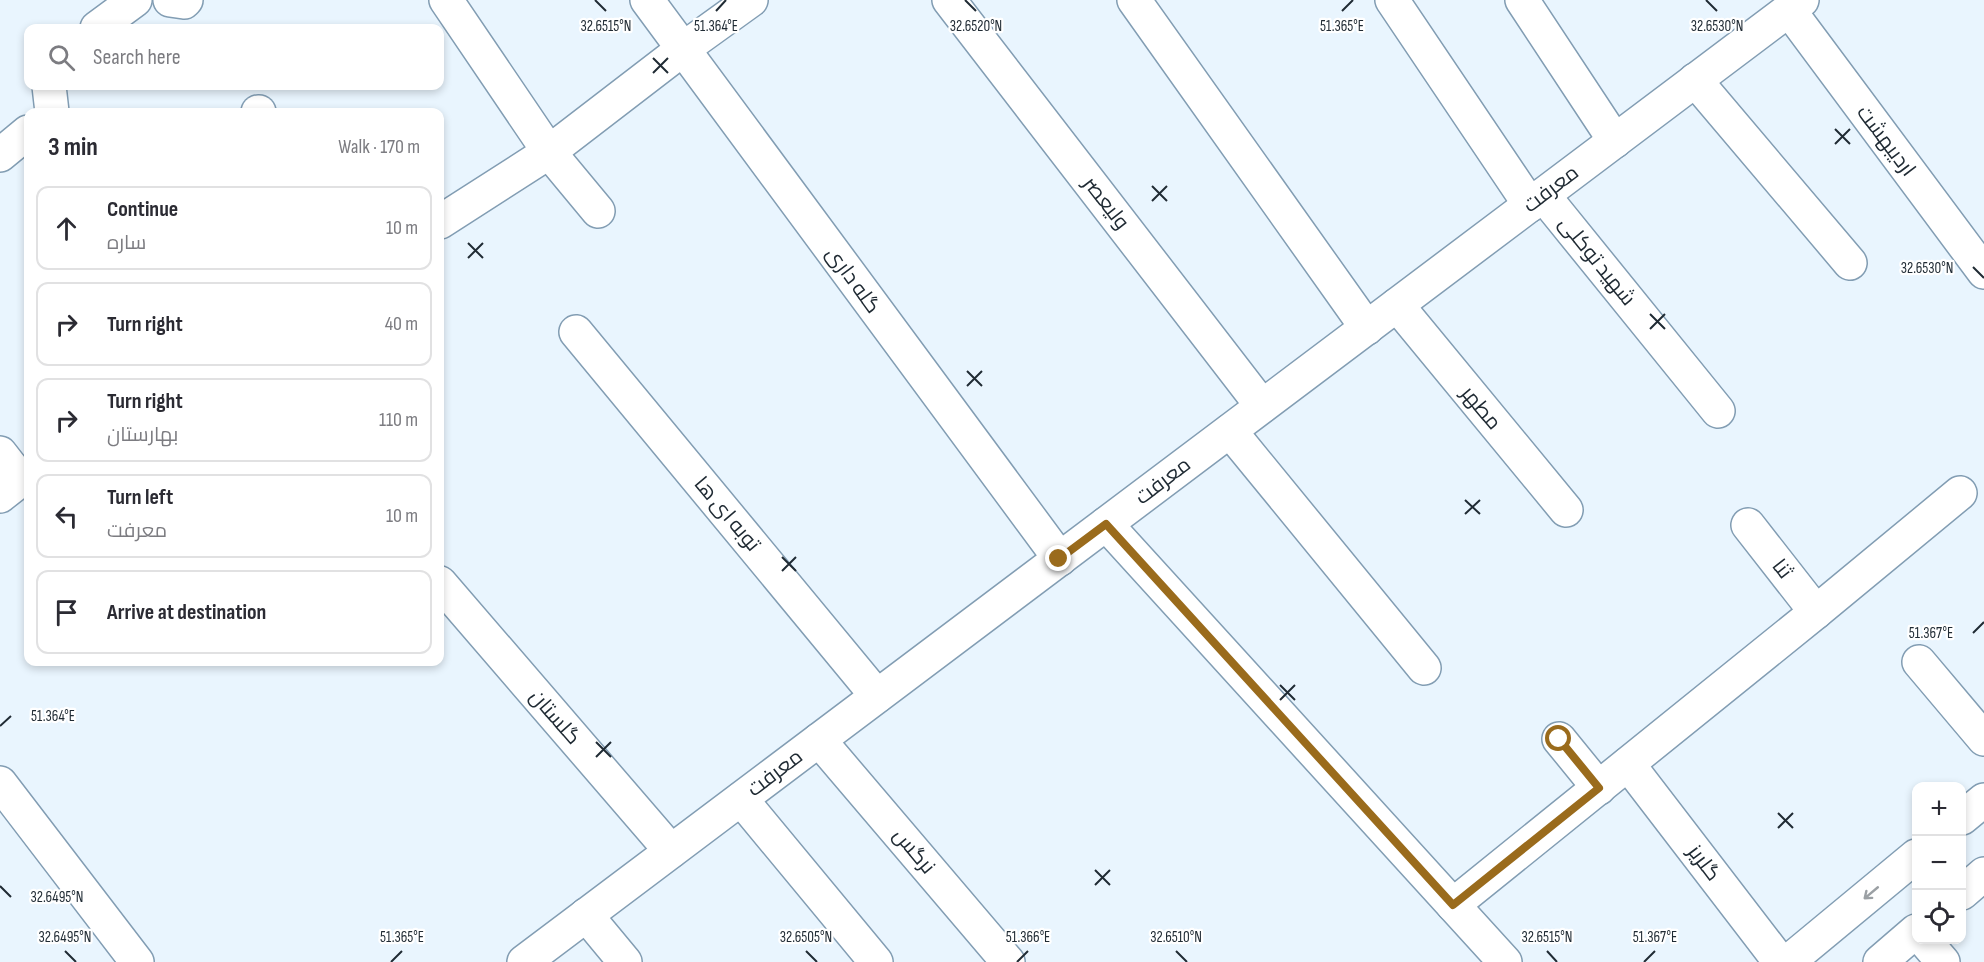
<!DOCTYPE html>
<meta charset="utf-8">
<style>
:root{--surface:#fff;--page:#f2f2f3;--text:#2b2b33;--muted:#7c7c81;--line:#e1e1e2}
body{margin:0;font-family:"Sofia Sans Condensed",Cairo,sans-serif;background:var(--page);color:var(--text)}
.controls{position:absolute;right:18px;bottom:18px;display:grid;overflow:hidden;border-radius:12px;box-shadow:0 3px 9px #0003}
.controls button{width:54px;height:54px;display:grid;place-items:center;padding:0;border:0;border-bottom:2px solid var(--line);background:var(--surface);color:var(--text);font:30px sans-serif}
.stop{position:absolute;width:18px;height:18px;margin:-14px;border:4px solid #9a6b1c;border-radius:50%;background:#fff}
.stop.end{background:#9a6b1c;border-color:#fff;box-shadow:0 2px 6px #0008}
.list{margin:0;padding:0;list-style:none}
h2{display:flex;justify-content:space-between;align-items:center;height:78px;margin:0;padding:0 24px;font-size:26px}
h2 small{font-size:20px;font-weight:400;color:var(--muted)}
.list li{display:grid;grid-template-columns:39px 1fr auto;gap:18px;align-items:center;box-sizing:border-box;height:84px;margin:0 12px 12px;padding:0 12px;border:2px solid var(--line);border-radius:12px}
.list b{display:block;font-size:22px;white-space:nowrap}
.list p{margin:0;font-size:20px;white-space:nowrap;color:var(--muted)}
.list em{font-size:20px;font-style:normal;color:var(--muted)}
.icon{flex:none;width:33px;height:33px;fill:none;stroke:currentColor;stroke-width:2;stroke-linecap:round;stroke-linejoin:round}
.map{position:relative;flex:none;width:1984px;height:962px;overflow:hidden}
.search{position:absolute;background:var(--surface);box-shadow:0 3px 9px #0003;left:24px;top:24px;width:420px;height:66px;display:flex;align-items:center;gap:15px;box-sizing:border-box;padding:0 21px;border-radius:12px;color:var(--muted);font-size:22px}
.panel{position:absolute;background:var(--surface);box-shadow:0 3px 9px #0003;left:24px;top:108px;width:420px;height:558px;border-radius:12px}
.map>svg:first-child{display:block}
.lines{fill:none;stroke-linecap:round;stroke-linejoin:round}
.minor-casing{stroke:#829db3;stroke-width:36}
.major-casing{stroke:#829db3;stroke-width:36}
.minor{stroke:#fff;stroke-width:33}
.major{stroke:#fff;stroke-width:33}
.oneway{stroke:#9ba0a4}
.route{stroke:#9a6b1c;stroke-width:8}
.ticks{fill:none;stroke:#202b34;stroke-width:2}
.labels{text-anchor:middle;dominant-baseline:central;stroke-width:4.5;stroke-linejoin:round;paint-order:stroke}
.street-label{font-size:21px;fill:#202b34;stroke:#fff}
.ticks-label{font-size:15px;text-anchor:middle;fill:#202b34;stroke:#fff;stroke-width:4.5;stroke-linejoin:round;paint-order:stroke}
</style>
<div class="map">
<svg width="1984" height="962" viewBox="0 0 1984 962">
<rect width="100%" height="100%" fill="#e9f5fe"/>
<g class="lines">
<!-- minor casing -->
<g class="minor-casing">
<g id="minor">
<path d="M170,0L184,2L186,0"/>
<path d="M446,0L549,152L598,211"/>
<path d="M647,0L1060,559"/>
<path d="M949,0L1262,406"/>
<path d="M1134,0L1367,328"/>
<path d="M1392,0L1530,205"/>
<path d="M1522,0L1615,141"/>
<path d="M1789,10L1984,272"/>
<path d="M97,28L135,0"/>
<path d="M1695,80L1850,263"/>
<path d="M49,86L52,112"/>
<path d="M258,112H259"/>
<path d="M0,155L28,132"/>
<path d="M1543,195L1718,411"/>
<path d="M440,222L549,152L683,49L751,0"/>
<path d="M1397,305L1566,510"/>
<path d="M576,332L877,696"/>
<path d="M1230,431L1424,668"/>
<path d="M0,453L21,480"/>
<path d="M0,496L28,474"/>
<path d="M1106,524L1505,962"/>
<path d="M1748,525L1816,612"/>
<path d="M440,583L671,851"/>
<path d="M1919,662L1984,739"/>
<path d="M1559,739L1599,788"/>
<path d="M819,740L1008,962"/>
<path d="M1628,764L1780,962"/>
<path d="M0,783L137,962"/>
<path d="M741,799L876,962"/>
<path d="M1453,905L1816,612L1960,493"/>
<path d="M586,915L625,962"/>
<path d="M1924,940L1943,962"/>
<path d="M524,962L1802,0"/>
</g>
</g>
<!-- major casing -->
<g class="major-casing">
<g id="major">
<path d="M1962,818L1984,800"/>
<path d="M1962,893L1984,874"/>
<path d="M1788,962L1916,856"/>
<path d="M1880,962L1916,931"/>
</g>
</g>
<!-- minor -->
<use href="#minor" class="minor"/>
<!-- major -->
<use href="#major" class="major"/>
</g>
<!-- one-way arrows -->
<defs><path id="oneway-shaft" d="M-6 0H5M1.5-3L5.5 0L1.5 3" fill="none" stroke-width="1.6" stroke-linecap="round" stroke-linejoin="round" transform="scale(1.5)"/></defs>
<use class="oneway" href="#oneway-shaft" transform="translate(1871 893) rotate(140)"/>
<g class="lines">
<!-- route -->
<path class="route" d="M1059,559L1106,524L1453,905L1599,788L1559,739"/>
</g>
<!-- ticks -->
<path class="ticks" d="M595,0L606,11M965,0L976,11M1706,0L1717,11M716,11L726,0M1342,11L1353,0M653,58L668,73M653,73L668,58M1835,129L1850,144M1835,144L1850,129M1152,186L1167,201M1152,201L1167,186M468,243L483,258M468,258L483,243M1973,267L1984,278M1650,314L1665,329M1650,329L1665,314M967,371L982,386M967,386L982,371M1465,500L1480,514M1465,514L1480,500M782,557L796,571M782,571L796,557M1973,633L1984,622M1280,685L1295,700M1280,700L1295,685M0,726L11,716M596,742L611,757M596,757L611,742M1778,813L1793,828M1778,828L1793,813M1095,870L1110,885M1095,885L1110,870M0,886L11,897M65,951L76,962M806,951L817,962M1176,951L1187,962M1547,951L1557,962M391,962L402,951M1017,962L1028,951M1644,962L1655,951"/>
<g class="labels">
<!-- street labels -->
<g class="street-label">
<text transform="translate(1886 141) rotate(53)">اردیبهشت</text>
<text transform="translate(1551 189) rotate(-37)">معرفت</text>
<text transform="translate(1106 203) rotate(52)">ولیعصر</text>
<text transform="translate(1597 261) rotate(51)">شهید توکلی</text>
<text transform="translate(853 280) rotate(54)">گله داری</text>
<text transform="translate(1481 408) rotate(50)">مطهر</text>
<text transform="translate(1163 481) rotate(-37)">معرفت</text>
<text transform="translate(727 514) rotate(50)">توبه ای ها</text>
<text transform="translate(1782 569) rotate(52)">ثنا</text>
<text transform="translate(555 717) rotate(49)">گلستان</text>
<text transform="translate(775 773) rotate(-37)">معرفت</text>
<text transform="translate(914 851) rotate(50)">نرگس</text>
<text transform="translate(1704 863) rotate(53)">گلریز</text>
</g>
</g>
<g class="ticks-label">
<text x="606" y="31">32.6515°N</text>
<text x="716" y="31">51.364°E</text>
<text x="976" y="31">32.6520°N</text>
<text x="1342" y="31">51.365°E</text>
<text x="1717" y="31">32.6530°N</text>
<text x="1927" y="273">32.6530°N</text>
<text x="1931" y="638">51.367°E</text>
<text x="53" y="721">51.364°E</text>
<text x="57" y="902">32.6495°N</text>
<text x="65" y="942">32.6495°N</text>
<text x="402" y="942">51.365°E</text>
<text x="1028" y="942">51.366°E</text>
<text x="1655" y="942">51.367°E</text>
<text x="806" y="942">32.6505°N</text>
<text x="1176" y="942">32.6510°N</text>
<text x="1547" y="942">32.6515°N</text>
</g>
</svg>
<div class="controls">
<button>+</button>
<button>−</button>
<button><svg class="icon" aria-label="locate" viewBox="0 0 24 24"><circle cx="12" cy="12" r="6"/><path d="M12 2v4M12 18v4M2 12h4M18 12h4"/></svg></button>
</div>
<div class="stop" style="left:1559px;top:739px"></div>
<div class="stop end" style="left:1059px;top:559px"></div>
<div class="search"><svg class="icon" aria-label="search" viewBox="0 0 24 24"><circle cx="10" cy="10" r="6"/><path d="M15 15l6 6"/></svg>Search here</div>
<section class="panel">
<h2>3 min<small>Walk · 170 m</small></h2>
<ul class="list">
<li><svg class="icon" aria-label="ahead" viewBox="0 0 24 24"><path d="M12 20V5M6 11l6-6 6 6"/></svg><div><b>Continue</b><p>ساره</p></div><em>10 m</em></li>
<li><svg class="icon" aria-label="right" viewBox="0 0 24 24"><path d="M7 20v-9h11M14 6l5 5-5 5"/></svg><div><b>Turn right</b></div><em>40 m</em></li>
<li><svg class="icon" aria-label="right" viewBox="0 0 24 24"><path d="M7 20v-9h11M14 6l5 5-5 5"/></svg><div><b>Turn right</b><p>بهارستان</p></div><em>110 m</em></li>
<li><svg class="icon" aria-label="left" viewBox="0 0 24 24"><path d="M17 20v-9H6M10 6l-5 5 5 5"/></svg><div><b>Turn left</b><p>معرفت</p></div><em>10 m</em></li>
<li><svg class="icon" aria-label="arrive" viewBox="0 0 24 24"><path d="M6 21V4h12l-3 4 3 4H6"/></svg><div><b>Arrive at destination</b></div></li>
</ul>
</section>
</div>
